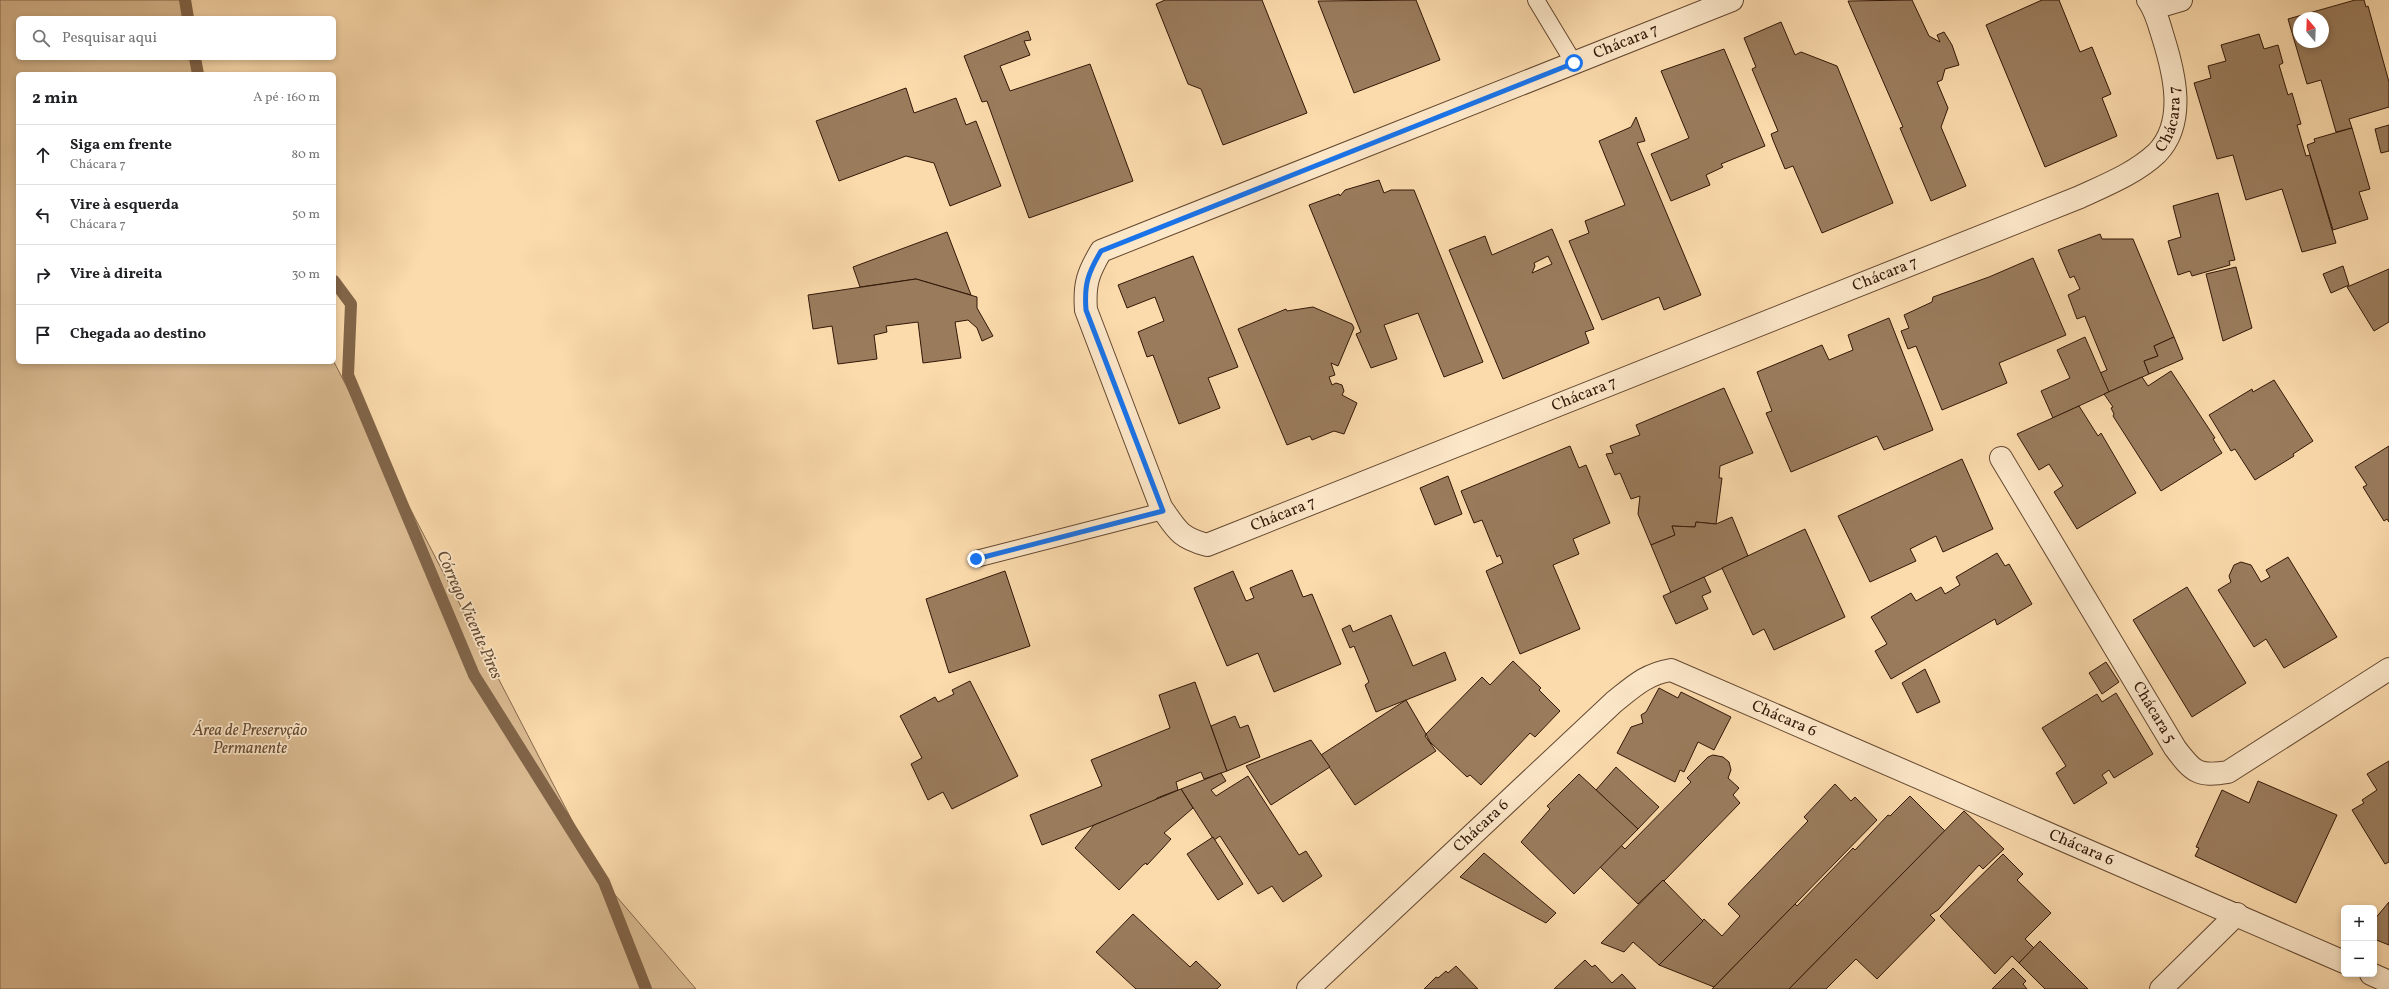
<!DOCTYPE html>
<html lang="pt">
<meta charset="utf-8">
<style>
:root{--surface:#fff;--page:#f6f6f6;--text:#202124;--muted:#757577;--line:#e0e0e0}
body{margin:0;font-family:Vollkorn,serif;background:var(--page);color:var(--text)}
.controls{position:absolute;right:12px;bottom:12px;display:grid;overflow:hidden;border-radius:6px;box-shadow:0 2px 6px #0003}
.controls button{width:36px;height:36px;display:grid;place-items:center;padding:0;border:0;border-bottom:1px solid var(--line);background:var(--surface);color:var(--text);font:20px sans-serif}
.compass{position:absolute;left:2293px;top:12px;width:36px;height:36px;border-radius:50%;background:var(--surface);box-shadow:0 2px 6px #0003;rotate:341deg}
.stop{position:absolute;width:12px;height:12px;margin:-9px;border:3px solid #1a73e8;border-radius:50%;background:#fff}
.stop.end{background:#1a73e8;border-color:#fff;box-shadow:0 1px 4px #0008}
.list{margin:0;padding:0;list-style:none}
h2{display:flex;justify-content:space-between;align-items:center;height:52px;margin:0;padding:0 16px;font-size:17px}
h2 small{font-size:13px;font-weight:400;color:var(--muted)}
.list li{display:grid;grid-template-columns:26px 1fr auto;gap:12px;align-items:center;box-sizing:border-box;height:60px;padding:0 16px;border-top:1px solid var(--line)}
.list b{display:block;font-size:15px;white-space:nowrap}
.list p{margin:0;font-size:13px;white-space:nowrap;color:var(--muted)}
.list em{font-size:13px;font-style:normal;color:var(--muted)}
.icon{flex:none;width:22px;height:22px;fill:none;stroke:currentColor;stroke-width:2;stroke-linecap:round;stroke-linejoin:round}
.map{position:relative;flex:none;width:2389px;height:989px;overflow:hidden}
.search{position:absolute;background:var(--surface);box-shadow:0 2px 6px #0003;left:16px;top:16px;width:320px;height:44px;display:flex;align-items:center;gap:10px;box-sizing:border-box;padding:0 14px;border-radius:6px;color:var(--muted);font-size:15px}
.panel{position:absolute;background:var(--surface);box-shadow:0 2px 6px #0003;left:16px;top:72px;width:320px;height:292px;border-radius:6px}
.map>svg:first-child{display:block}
.green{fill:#d9b990;stroke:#85684c}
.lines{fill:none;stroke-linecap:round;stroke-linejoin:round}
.stream{stroke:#816448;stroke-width:12}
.building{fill:#9a7c5d;stroke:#311707;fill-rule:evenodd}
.service-casing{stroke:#644830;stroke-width:18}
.minor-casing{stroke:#644830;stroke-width:24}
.service{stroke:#fce7c9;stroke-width:16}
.minor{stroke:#fce7c9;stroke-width:22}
.route{stroke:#1a73e8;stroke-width:5}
.labels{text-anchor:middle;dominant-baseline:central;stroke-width:3.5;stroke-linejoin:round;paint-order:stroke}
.street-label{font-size:16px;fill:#311707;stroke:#fce7c9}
.park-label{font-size:16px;font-style:italic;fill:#634830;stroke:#fce7c9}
.water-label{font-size:17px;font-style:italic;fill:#664b33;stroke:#fce7c9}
</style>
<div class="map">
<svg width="2389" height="989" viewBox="0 0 2389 989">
<rect width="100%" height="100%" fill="#fbdaac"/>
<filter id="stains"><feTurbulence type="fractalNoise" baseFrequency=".005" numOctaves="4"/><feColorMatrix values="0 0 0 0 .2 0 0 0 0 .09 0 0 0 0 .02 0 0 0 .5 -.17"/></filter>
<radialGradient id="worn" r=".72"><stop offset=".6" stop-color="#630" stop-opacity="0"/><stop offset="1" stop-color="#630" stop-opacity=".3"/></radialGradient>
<!-- green -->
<path class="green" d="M0,0H185L188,18H18V58H195L198,74H18V362H334L604,882L696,989H0Z"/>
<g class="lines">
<!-- stream -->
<g class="stream">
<path d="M185,0L188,18"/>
<path d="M195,58L198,74"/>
<path d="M334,281L351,304L348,375L474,675L604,882L646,989"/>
</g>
</g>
<!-- building -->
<g class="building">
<path d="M1165,0H1262L1307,113L1223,145L1201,89L1188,84L1156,4Z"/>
<path d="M1416,0L1440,60L1354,93L1318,1Z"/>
<path d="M1912,0L1929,36L1940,42L1937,35L1944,32L1952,45L1959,65L1945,69L1942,80L1937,82L1948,108L1941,127L1966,186L1931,201L1900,128L1903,127L1848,1Z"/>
<path d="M2042,0H2059L2080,52L2092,47L2111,94L2102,98L2117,136L2045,167L1986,25Z"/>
<path d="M2355,0H2364L2366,7L2368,6L2389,82V107L2349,119L2352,128L2336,132L2321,80L2307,84L2288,19ZM2299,18H2323V42H2299Z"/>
<path d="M1781,22L1795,55L1801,52L1837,66L1893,203L1822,233L1793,166L1785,169L1773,140L1771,134L1778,131L1752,69L1756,67L1744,38Z"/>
<path d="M1028,31L1031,40L1024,41L1030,55L1000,66L1010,91L1090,64L1133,181L1029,218L987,101L982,102L964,56Z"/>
<path d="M2259,34L2264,49L2278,45L2283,63L2279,65L2288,95L2292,93L2301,124L2297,125L2306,156L2310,155L2336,243L2302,252L2282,189L2246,200L2233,155L2217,159L2194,83L2211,78L2208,66L2226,61L2221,45Z"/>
<path d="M1724,49L1765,146L1721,164L1723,167L1706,175L1710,185L1671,201L1651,154L1689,138L1661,71Z"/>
<path d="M906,88L914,113L956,98L966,125L976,121L1001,186L950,206L934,163L906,156L839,181L816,121Z"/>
<path d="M1636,117L1645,141L1637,143L1701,295L1664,310L1659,297L1602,320L1569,241L1589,233L1585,221L1625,205L1599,141L1631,127Z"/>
<path d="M2389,125V151L2381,153L2375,129Z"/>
<path d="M2352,128L2370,189L2359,192L2368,219L2333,230L2307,145L2315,142L2314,139Z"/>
<path d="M1379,180L1384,193L1391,190H1414L1483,362L1444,377L1418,313L1384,325L1397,359L1371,368L1356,334L1361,332L1309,205L1339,194L1340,196L1345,190Z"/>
<path d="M2218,193L2235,260L2229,261L2230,265L2192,276L2190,271L2178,275L2168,241L2181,237L2173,206Z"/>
<path d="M1552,229L1594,329L1585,332L1589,343L1503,379L1449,250L1485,236L1492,255ZM1548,256L1552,264L1532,273L1535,266L1534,263Z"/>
<path d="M947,232L971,295L916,279L860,287L853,267Z"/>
<path d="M2100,234L2102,239H2133L2174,337L2154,346L2158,356L2144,361L2149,374L2109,392L2100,373L2107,370L2086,319L2085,316L2077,319L2068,295L2080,289L2074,276L2070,278L2058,250Z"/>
<path d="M1193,256L1238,367L1208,378L1220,408L1179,424L1153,355L1147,357L1138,332L1164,321L1155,297L1127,308L1118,285Z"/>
<path d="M2033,258L2066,335L1999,363L2007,383L1942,410L1916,346L1908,349L1901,331L1909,328L1904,315L1932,302L1933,297L1989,277Z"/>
<path d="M2343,266L2349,285L2331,293L2323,274Z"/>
<path d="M2236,267L2252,328L2223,341L2206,274Z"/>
<path d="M2389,269V322L2374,331L2347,287Z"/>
<path d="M916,279L977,297V308L993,336L982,341L977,328L968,320L955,322L961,358L923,363L918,322L886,326L887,332L874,335L877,359L838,364L832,326L813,329L808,295Z"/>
<path d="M1313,307L1352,324L1354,328L1338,366L1331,363L1335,375L1329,377L1332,385L1336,383L1342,385L1344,391L1342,395L1357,403L1344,434L1334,431L1312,440L1310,436L1287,445L1238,329L1286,309L1287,311Z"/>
<path d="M1889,318L1933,430L1884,450L1877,436L1791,472L1766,413L1772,411L1757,372L1822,345L1829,360L1853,350L1848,335Z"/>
<path d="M2085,337L2109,392L2053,418L2041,391L2070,378L2057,350Z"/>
<path d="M2174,337L2183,359L2149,374L2144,361L2158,356L2154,346Z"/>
<path d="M2171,371L2215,438L2213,439L2222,453L2161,491L2113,416L2114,414L2111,408L2113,407L2104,394L2142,377L2148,386Z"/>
<path d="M2274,380L2313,441L2293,454L2294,456L2255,480L2235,449L2231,451L2209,415L2252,389L2253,392Z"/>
<path d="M1724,388L1753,453L1720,466L1719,478H1722L1716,524L1696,522L1695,527L1672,526L1675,535L1651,545L1638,514L1640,496L1631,499L1620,473L1615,475L1606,454L1613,453L1610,446L1640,435L1636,425Z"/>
<path d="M2079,406L2098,436L2101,433L2136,493L2077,529L2054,492L2063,486L2049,464L2039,470L2017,434Z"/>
<path d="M1570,446L1579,468L1586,465L1610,523L1573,539L1579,554L1553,565L1580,629L1520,654L1486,571L1503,563L1500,555L1497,557L1482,520L1474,523L1461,491Z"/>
<path d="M2389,446V522L2387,519L2384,521L2363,487L2367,485L2355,467Z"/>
<path d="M1962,459L1993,529L1943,552L1936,536L1910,549L1916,561L1870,582L1838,516Z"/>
<path d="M1448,476L1462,514L1435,525L1420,488Z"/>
<path d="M1732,517L1748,556L1671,593L1651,545L1675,535L1672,526L1695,527L1696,522L1716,524Z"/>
<path d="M1805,529L1845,617L1774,650L1764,629L1753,635L1722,568Z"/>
<path d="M1997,553L2005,566L2009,564L2032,604L1997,625L1995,619L1891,679L1875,651L1887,644L1871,617L1911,593L1916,601L1941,587L1945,594L1960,585L1956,577Z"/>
<path d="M2288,557L2337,637L2284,668L2266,639L2254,647L2218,590L2231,582L2229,576L2234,565L2241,562L2251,565L2261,582L2270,577L2266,570Z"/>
<path d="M1292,570L1303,597L1312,594L1341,664L1274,692L1258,653L1227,666L1194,588L1233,571L1246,601L1254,598L1250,588Z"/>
<path d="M1005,571L1030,646L949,673L926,599Z"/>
<path d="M1704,577L1711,592L1702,596L1708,609L1676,624L1663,596Z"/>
<path d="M2187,587L2246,683L2192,717L2133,620Z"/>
<path d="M1391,615L1413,666L1445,652L1456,680L1376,712L1365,685L1369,682L1354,646L1350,648L1342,629L1350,625L1353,632Z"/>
<path d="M1513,661L1541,688L1539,690L1560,711L1535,737L1530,733L1481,785L1470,775L1467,777L1430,742L1426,734L1482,677L1490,685Z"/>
<path d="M2106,662L2119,682L2102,694L2089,673Z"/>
<path d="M1925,669L1940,702L1917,713L1902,683Z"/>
<path d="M970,681L1018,776L952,809L943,792L928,800L911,764L922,758L900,716L935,697L938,702L954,694L952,690Z"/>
<path d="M1195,682L1227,771L1204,779L1201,772L1176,782L1178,790L1157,798L1154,802L1042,845L1030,815L1102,786L1091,760L1170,728L1159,695Z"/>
<path d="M1659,688L1678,698L1681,692L1731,717L1714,750L1698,742L1684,772L1680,770L1675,782L1617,753L1631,727L1643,723L1641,715L1646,712Z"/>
<path d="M2116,693L2153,754L2114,778L2109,770L2102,775L2107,783L2074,804L2056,773L2066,766L2042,728L2097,694L2102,702Z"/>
<path d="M1406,700L1426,734L1425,736L1436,751L1355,805L1321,755Z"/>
<path d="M1235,716L1240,728L1248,725L1260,757L1227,771L1211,726Z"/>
<path d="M1311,740L1330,767L1271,805L1246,766Z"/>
<path d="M1713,755L1723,757L1729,762L1731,770L1728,778L1739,788L1733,795L1740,803L1664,881L1663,880L1638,904L1600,867L1621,845L1625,849L1691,782L1687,778L1708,757Z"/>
<path d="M2389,761V862L2385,864L2352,810L2364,803L2362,800L2377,790L2367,774Z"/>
<path d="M1616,767L1659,807L1638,829L1596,790Z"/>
<path d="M1221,773L1226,781L1211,790L1216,796L1248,776L1299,855L1306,851L1322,876L1283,902L1272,886L1258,894L1220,836L1214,840L1181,789Z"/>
<path d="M1579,774L1638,829L1574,894L1521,842L1550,809L1547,806Z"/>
<path d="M2258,781L2337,815L2296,903L2195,856L2199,848L2196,847L2222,790L2249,803Z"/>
<path d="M1835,784L1851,801L1855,797L1877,820L1714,987L1659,965L1704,919L1722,936L1740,916L1728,904L1808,821L1804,817Z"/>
<path d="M1181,789L1193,808L1164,833L1171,839L1162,849L1147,865L1146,863L1143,865L1119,890L1075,848L1094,825Z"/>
<path d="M1910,796L1945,831L1789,989H1712L1795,904L1797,906L1853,848L1855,850L1888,815L1890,816Z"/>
<path d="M1964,811L2004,849L1983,869L1979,865L1938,910L1930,915L1935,920L1877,979L1856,959L1826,989H1789Z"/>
<path d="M1213,837L1243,884L1218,900L1187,854Z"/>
<path d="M1484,853L1556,913L1546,923L1460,877Z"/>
<path d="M2003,854L2023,874L2017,880L2051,913L2025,939L2034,948L2019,963L2012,956L1995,974L1940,916Z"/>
<path d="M1663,880L1703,921L1659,965L1633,942L1624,952L1601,943Z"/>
<path d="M2389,902V945L2374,939V920Z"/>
<path d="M1133,914L1190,967L1196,961L1221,985L1217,989H1136L1096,952Z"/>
<path d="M2040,941L2088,989H2045L2019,963Z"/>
<path d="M1585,960L1592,967L1595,965L1612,983L1622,974L1636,989H1554Z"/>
<path d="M1456,966L1478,989H1424L1436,977L1438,978L1446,971L1448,973Z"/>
<path d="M2013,968L2026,981L2023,984L2027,989H1992Z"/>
</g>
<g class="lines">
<!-- service casing -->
<g class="service-casing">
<g id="service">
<path d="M1536,0L1574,63"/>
<path d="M976,559L1163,511"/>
</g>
</g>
<!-- minor casing -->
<g class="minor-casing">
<g id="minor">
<path id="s1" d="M1732,0L1101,251C1088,273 1084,284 1086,310L1161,507C1177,530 1179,537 1207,545L2080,197C2106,185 2136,173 2157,153C2187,122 2174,72 2163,37C2159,24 2156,11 2148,0"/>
<path d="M2154,8L2181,0"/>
<path id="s2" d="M2001,458L2175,748C2193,772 2198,777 2228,772L2389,669"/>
<path d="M2371,974L2389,982"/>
<path id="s3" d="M1308,989L1614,702C1633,687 1646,674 1671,670L2344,962"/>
<path d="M2161,989L2237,914"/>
</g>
</g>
<!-- service -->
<use href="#service" class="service"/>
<!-- minor -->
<use href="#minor" class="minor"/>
</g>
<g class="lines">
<!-- route -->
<path class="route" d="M976,559L1163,511L1086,310C1084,284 1088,273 1101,251L1574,63"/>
</g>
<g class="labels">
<!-- street labels -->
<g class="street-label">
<text transform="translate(1626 42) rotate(-22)">Chácara 7</text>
<text stroke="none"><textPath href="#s1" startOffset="2080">Chácara 7</textPath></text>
<text stroke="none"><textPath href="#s1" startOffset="1744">Chácara 7</textPath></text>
<text stroke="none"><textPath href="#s1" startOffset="1420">Chácara 7</textPath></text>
<text stroke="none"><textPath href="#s1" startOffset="1096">Chácara 7</textPath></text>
<text stroke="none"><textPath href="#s2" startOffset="297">Chácara 5</textPath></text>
<text stroke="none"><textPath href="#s3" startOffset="609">Chácara 6</textPath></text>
<text stroke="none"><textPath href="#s3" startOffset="238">Chácara 6</textPath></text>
<text stroke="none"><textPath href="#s3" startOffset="933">Chácara 6</textPath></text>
</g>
<!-- park labels -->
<g class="park-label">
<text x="250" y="731">Área de Preservção<tspan x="250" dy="18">Permanente</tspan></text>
</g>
<!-- water labels -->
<g class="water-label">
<text transform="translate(469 615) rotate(66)">Córrego Vicente Pires</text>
</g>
</g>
<rect width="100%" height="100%" filter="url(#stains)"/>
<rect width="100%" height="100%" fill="url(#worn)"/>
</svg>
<div class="controls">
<button>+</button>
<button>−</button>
</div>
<svg class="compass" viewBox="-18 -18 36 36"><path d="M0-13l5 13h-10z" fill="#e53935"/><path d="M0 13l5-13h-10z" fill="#757577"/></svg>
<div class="stop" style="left:1574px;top:63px"></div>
<div class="stop end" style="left:976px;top:559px"></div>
<div class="search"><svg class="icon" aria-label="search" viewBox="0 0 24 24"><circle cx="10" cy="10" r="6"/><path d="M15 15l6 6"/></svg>Pesquisar aqui</div>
<section class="panel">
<h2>2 min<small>A pé · 160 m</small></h2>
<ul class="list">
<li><svg class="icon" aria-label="ahead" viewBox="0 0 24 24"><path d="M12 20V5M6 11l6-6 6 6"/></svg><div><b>Siga em frente</b><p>Chácara 7</p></div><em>80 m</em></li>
<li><svg class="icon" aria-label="left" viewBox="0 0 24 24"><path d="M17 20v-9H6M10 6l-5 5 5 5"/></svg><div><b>Vire à esquerda</b><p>Chácara 7</p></div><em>50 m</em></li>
<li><svg class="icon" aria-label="right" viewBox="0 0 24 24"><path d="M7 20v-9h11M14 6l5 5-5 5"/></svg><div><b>Vire à direita</b></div><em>30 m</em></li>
<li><svg class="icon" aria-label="arrive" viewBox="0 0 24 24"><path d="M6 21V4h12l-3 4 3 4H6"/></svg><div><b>Chegada ao destino</b></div></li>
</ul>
</section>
</div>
